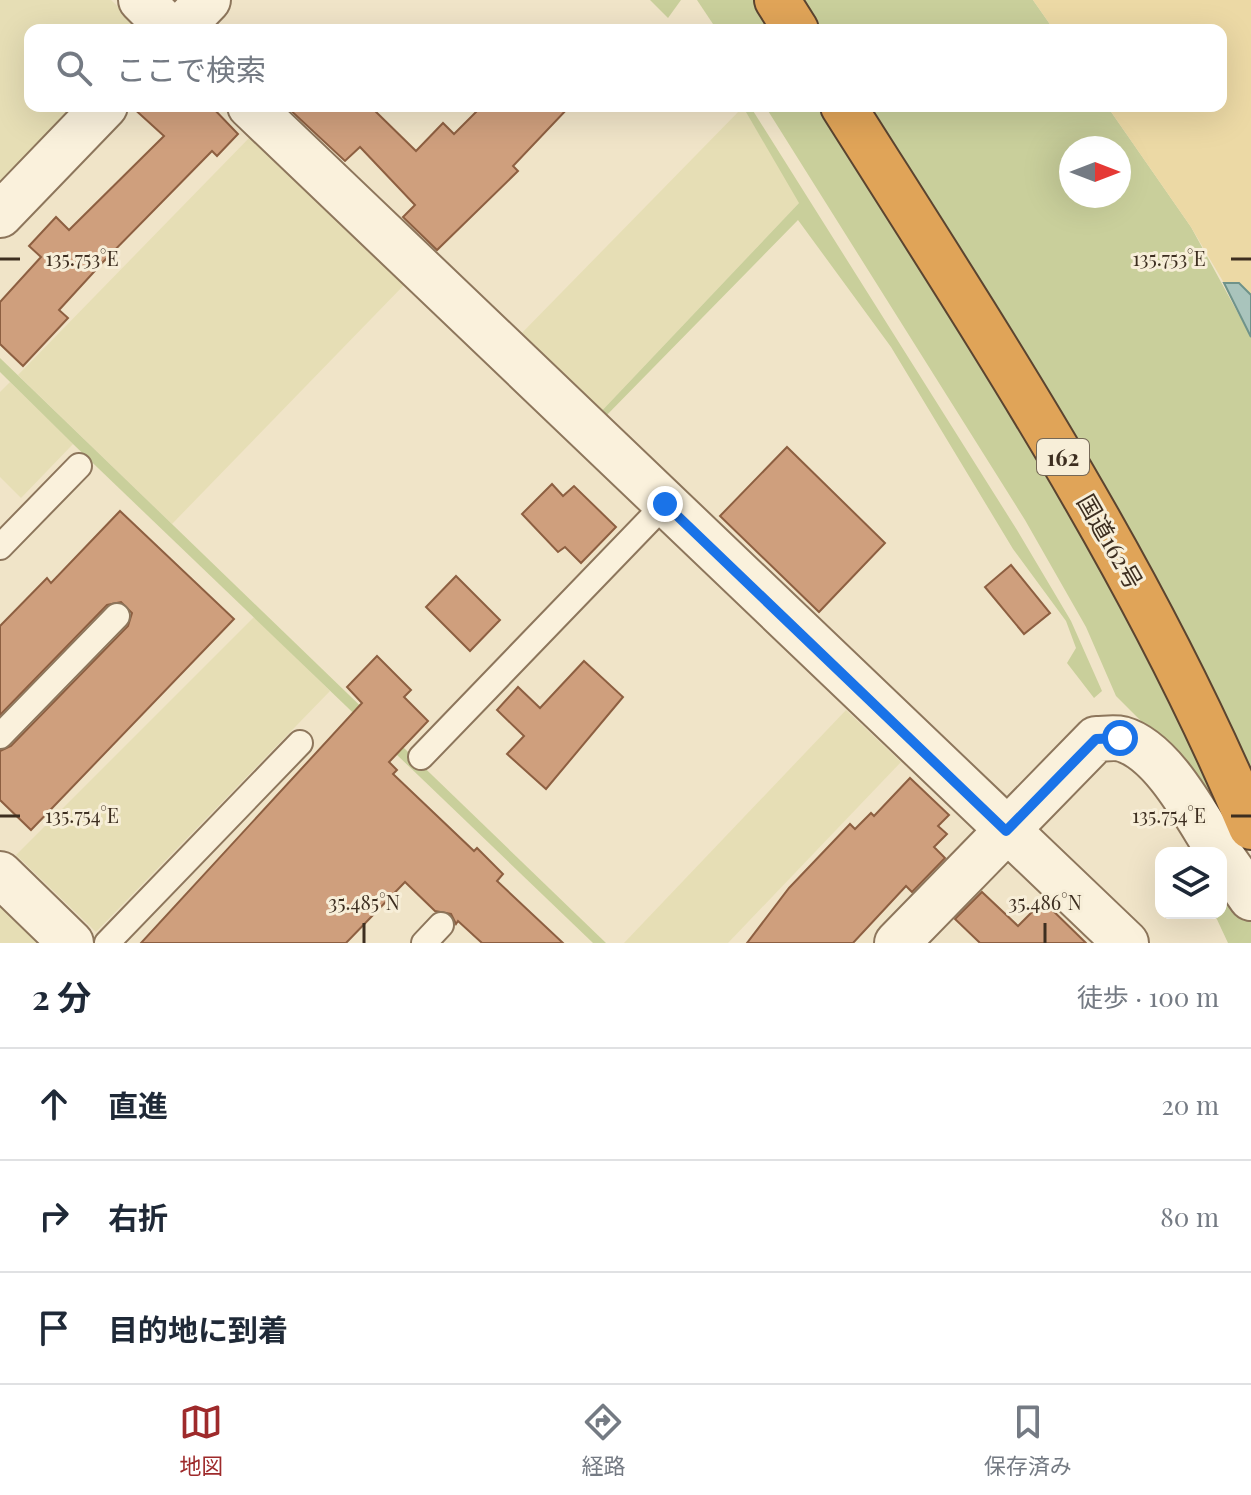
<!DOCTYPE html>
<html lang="ja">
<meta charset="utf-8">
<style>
:root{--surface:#fff;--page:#f2f2f3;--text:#1f2937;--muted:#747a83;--line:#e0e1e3;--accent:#9e2a2b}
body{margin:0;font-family:"Playfair Display","Noto Sans JP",serif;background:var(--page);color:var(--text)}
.controls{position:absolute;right:24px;bottom:24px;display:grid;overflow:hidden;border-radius:16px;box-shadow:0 8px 32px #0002}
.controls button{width:72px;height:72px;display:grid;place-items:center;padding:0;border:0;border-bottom:2px solid var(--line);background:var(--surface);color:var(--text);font:40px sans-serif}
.compass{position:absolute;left:1059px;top:136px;width:72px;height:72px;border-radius:50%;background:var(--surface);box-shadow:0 8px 32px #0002;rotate:90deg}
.stop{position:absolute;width:24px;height:24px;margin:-18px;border:6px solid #1a73e8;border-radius:50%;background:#fff}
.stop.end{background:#1a73e8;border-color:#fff;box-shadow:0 2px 8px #0008}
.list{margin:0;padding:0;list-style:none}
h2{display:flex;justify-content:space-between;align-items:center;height:104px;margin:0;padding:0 32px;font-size:34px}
h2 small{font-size:26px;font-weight:400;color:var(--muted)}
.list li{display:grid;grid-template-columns:52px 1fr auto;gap:24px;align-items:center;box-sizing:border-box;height:112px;padding:0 32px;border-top:2px solid var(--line)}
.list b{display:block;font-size:30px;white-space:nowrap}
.list em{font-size:26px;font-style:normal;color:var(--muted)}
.icon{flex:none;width:44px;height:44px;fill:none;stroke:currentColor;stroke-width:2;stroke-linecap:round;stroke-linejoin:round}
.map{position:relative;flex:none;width:1251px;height:943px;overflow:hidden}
.search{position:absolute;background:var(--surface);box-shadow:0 8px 32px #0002;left:24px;right:24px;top:24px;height:88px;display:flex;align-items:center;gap:20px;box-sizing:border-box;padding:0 28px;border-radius:16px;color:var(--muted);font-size:30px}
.sheet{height:440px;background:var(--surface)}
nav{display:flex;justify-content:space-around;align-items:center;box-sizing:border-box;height:112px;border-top:2px solid var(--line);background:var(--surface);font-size:22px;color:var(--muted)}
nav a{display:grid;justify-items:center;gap:4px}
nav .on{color:var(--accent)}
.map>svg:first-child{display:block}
.farmland{fill:#e6deb5}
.green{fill:#c9cf9b;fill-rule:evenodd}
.sand{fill:#ecd9a5}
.water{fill:#a9c4bc;stroke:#6f938a;stroke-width:2}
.building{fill:#cf9f7d;stroke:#8d5f41;stroke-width:2}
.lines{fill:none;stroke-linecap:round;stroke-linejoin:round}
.lane-casing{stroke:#8d765c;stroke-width:28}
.street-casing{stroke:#8d765c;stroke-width:48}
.highway-casing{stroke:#5b4430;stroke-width:48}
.lane{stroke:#faf1dc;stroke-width:24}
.street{stroke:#faf1dc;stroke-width:44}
.highway{stroke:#e0a458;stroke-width:44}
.route{stroke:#1a73e8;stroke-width:10}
.ticks{fill:none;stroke:#3d2e20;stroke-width:3}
.labels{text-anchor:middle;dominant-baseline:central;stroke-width:6;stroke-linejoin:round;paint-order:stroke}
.shield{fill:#f7eed8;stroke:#756857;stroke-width:2}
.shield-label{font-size:22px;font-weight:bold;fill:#3d2e20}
.street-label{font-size:24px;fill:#3d2e20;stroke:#f7eed8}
.ticks-label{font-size:20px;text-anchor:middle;fill:#3d2e20;stroke:#f7eed8;stroke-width:6;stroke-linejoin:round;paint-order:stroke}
</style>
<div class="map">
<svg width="1251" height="943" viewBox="0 0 1251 943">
<rect width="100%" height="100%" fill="#f0e4c8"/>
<!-- farmland -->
<g class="farmland">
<path d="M0,0H111L142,30H30V106H84L0,193Z"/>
<path d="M743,107L800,202L596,417L516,339Z"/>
<path d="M251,136L405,284L172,524L18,375Z"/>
<path d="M10,382L73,444L21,498L0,477V392Z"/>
<path d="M254,617L330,691L96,932L16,855Z"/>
<path d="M846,710L901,762L728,943H624Z"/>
<path d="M0,899L46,943H0Z"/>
</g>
<!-- green -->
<g class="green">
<path d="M650,0H681L668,18Z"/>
<path d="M697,0H755L774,30H717Z"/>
<path d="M801,0H1033L1054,30H820Z"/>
<path d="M750,106L1017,530L1071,621L1102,691L1094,698L1067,663L1076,648L1066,621L1013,549L891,347L798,220L601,421L596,417L799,203L743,107Z"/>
<path d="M765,106H821L981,361L1123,600L1251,871L1149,729L1116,696L1086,627L1025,520Z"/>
<path d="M868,106H1107L1191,227L1251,337V775C1145,539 1004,325 868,106ZM1071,148H1119V196H1071Z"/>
<path d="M0,358L606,943H593L73,444L0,372Z"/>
<path d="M1221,877L1251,921V943H1228L1214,913H1221Z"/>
</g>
<!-- sand -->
<path class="sand" d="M1033,0H1251V295L1239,283H1224L1191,227L1107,106H1221V30H1054Z"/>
<!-- water -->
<path class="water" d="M1224,283H1239L1251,295V337Z"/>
<!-- building -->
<g class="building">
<path d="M131,106H211L238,134L217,156L212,151L103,262L59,310L68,318L23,366L0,344V302L41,257L29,246L56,217L69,230L164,136Z"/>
<path d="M286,106H370L416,151L443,123L454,134L482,106H570L513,166L518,171L437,250L403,217L415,205L360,147L345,161Z"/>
<path d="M787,447L885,543L819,612L720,516Z"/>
<path d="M552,484L563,496L574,486L616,527L581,563L565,547L558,552L522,514Z"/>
<path d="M120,511L234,619L31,830L0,800V751L11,746L128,626L132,613L121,602L107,605L0,715V626L47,578L51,583Z"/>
<path d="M1011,565L1050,613L1024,634L985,587Z"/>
<path d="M456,576L500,620L470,651L426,607Z"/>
<path d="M377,656L411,690L404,697L428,721L389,762L397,770L393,774L474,851L477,848L503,874L497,881L563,943H482L458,921L456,924L451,914L435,911L405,882L346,943H141L362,703L347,687Z"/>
<path d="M584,661L623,697L546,789L507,754L524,736L497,710L518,687L540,708Z"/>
<path d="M910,778L949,815L938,826L947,834L934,847L945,858L912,892L906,886L853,943H747L789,888L850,824L855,829L871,813L874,816Z"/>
<path d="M982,892L1018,926L1043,901L1086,943H980L955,919Z"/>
</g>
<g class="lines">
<!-- lane casing -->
<g class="lane-casing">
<g id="lane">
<path d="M0,547L79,466"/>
<path d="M0,736L117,616"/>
<path d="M421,757L665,504"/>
<path d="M107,943L300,743"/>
<path d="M424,943L441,925"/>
</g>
</g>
<!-- street casing -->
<g class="street-casing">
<g id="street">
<path d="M141,0L171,30"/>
<path d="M179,30L208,0"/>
<path d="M250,106L1126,943"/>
<path d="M0,215L105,106"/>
<path d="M1221,855L1251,898"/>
<path d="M0,874L71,943"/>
<path d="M897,943L1096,739C1104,739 1114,737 1122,739C1164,751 1197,818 1220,853"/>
</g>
</g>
<!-- highway casing -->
<g class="highway-casing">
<g id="highway">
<path d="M777,0L796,30"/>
<path d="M843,106C991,340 1144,571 1251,827"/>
</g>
</g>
<!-- lane -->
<use href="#lane" class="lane"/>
<!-- street -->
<use href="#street" class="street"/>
<!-- highway -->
<use href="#highway" class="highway"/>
</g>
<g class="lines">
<!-- route -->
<path class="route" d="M665,504L1006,831L1096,739L1120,738"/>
</g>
<!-- ticks -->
<path class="ticks" d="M0,259H20M1231,259H1251M0,816H20M1231,816H1251M364,923V943M1045,923V943"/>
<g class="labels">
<!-- shield labels -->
<rect class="shield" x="1037" y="439" width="52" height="36" rx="6"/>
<g class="shield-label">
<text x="1063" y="457">162</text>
</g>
<!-- street labels -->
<g class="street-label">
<text transform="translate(1111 541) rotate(60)">国道162号</text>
</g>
</g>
<g class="ticks-label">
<text x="1169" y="266">135.753°E</text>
<text x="82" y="266">135.753°E</text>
<text x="82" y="823">135.754°E</text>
<text x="1169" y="823">135.754°E</text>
<text x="364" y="910">35.485°N</text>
<text x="1045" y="910">35.486°N</text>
</g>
</svg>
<div class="controls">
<button><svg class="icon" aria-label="layers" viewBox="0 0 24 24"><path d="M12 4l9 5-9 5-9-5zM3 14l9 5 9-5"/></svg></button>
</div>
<svg class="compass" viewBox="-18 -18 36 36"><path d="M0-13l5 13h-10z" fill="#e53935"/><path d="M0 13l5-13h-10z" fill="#747a83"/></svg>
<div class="stop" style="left:1120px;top:738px"></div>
<div class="stop end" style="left:665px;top:504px"></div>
<div class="search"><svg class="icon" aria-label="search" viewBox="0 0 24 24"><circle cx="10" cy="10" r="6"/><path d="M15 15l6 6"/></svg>ここで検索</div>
</div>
<section class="sheet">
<h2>2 分<small>徒歩 · 100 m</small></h2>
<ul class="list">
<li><svg class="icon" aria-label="ahead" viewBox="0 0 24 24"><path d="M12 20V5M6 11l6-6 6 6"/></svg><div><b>直進</b></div><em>20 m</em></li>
<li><svg class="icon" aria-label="right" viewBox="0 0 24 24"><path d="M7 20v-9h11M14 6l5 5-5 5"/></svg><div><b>右折</b></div><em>80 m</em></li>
<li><svg class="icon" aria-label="arrive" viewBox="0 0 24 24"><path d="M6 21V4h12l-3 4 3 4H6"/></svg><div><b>目的地に到着</b></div></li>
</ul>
</section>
<nav>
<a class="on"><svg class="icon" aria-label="map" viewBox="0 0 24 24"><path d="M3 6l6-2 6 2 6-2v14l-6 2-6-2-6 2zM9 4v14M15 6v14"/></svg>地図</a>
<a><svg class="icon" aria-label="directions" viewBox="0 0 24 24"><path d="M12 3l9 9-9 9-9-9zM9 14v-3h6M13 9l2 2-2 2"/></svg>経路</a>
<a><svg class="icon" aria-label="saved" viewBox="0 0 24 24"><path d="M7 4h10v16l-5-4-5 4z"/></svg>保存済み</a>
</nav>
